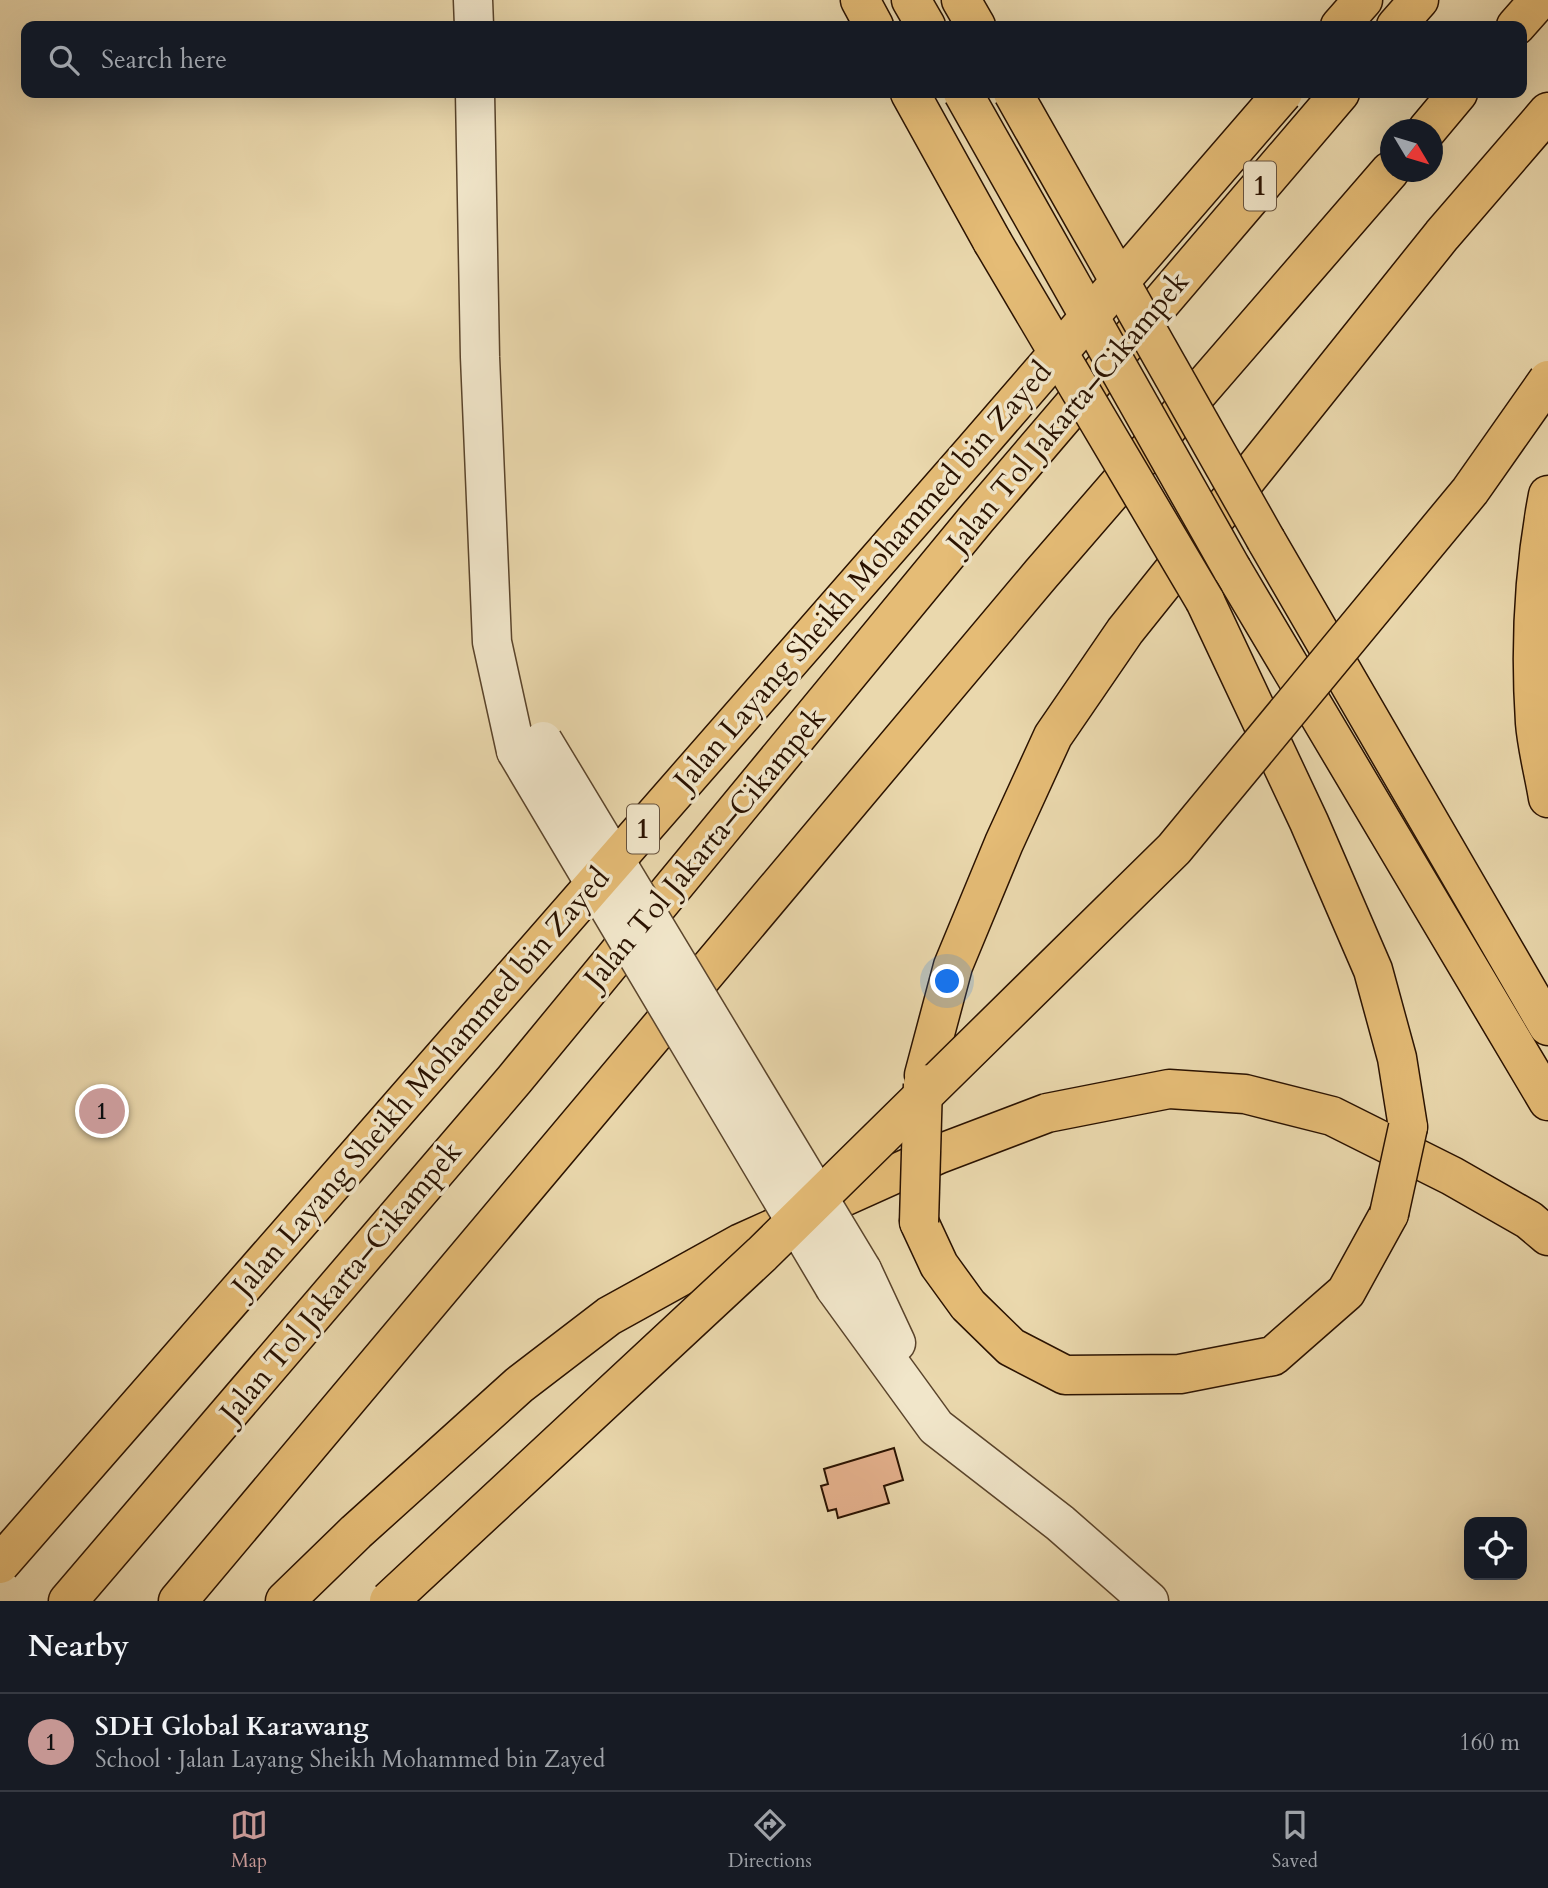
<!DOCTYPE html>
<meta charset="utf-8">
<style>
:root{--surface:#171b24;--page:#242831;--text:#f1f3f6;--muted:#9ea1a6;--line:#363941;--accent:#c59692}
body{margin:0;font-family:Cardo,serif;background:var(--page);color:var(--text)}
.controls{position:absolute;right:21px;bottom:21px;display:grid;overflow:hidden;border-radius:14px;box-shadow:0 7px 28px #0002}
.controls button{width:63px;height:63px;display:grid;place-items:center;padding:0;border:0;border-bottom:2px solid var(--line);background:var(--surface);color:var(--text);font:35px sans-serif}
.compass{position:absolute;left:1380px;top:119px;width:63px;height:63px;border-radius:50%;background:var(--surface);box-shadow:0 7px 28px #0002;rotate:128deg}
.you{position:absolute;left:948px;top:982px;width:24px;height:24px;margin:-18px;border:5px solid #fff;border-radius:50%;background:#1a73e8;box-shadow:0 0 0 10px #1a73e833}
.badge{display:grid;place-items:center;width:46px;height:46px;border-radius:50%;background:var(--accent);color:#111;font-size:23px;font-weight:700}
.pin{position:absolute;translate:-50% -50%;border:4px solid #fff;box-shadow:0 2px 7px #0006}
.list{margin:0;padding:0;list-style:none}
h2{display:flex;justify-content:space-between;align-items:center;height:91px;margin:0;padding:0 28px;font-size:30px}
h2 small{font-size:23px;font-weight:400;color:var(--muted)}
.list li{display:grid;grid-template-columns:46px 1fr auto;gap:21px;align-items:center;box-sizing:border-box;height:98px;padding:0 28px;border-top:2px solid var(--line)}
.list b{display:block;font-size:26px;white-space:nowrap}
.list p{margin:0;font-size:23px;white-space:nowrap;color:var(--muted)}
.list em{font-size:23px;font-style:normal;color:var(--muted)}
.icon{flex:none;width:38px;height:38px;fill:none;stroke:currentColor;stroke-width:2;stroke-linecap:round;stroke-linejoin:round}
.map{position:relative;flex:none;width:1548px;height:1601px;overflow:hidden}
.search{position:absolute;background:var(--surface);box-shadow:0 7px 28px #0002;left:21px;right:21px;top:21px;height:77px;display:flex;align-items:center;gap:18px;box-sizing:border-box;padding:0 24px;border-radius:14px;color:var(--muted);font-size:26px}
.sheet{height:189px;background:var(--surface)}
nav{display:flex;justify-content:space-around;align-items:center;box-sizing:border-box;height:98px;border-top:2px solid var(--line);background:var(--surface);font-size:19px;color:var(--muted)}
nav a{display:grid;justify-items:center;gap:4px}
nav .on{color:var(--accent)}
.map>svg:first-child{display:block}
.building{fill:#e5b18d;stroke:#2a1200;stroke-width:2}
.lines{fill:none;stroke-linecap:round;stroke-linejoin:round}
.tertiary-casing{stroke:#5a442b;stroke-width:41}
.motorway-casing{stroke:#2a1200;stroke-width:41}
.tertiary{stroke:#f1e6ca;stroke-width:38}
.motorway{stroke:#e5bc76;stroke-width:38}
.tertiary-bridge-casing{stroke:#5a442b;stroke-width:41;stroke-linecap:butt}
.motorway-bridge-casing{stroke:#2a1200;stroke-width:41;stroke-linecap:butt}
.tertiary-bridge{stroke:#f1e6ca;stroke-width:38}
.motorway-bridge{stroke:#e5bc76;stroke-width:38}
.labels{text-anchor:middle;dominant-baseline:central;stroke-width:7;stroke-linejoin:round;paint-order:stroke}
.shield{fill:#f1e6ca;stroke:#66523d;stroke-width:2}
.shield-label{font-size:28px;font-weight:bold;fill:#2a1200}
.street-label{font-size:30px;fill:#2a1200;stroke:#f1e6ca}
</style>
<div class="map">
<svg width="1548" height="1601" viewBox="0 0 1548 1601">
<rect width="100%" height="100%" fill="#ead8ad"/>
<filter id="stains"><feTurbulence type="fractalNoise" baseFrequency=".00286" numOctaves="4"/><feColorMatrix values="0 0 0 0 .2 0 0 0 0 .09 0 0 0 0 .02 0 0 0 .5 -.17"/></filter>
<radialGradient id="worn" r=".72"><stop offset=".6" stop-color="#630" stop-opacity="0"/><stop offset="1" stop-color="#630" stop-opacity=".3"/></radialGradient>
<!-- building -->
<path class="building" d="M894,1448L903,1480L884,1486L889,1503L838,1518L836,1509L828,1511L821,1486L828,1484L824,1469Z"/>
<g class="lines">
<!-- tertiary casing -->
<g class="tertiary-casing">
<g id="tertiary">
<path d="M473,0L474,26"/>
<path d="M475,93L480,357L492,642L516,751"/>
<path d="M862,1270L896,1343"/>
<path d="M835,1288L936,1427L1060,1523L1149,1601"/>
</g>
</g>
<!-- motorway casing -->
<g class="motorway-casing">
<g id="motorway">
<path d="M860,0L874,26"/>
<path d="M911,0L926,26"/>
<path d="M961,0L976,26"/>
<path d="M1340,26L1363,0"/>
<path d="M1396,26L1419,0"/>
<path d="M1516,26L1539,0"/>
<path d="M910,93L992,241"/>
<path d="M1427,130L1458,93"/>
<path d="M1548,495C1534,569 1530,648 1535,723C1537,748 1544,773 1548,798"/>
<path d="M1266,540L1548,1026"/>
<path d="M1232,569L1548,1101"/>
<path d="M1205,601L1309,822L1373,970L1397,1058L1408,1127"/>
<path d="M924,1075L953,966L1004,843L1053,736L1125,631L1442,235L1548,112"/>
<path d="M919,1222L939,1265L968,1305L1011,1347L1065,1375L1180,1374L1273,1356L1346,1292L1389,1214"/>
<path d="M68,1601L514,1080L977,518L1340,93"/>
<path d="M178,1601L1041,574L1390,171"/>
<path d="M285,1601L356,1532L519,1385L609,1316L741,1243L939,1154L1047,1113L1169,1089L1245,1094L1332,1116L1452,1176L1529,1220L1548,1236"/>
</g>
</g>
<!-- tertiary -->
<use href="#tertiary" class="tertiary"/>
<!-- motorway -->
<use href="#motorway" class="motorway"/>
<!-- tertiary-bridge casing -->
<g class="tertiary-bridge-casing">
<g id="tertiary-bridge">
<path d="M543,741L862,1270"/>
<path d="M516,751L835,1288"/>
</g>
</g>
<!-- motorway-bridge casing -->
<g class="motorway-bridge-casing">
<g id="motorway-bridge">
<path d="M963,93L1232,569"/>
<path d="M1013,93L1266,540"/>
<path d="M992,241L1205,601"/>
<path d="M1389,1214L1408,1127"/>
<path d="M919,1222L923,1084"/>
<path d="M0,1564L975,449L1283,93"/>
<path d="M389,1601L762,1254L1174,849L1470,491L1548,380"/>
</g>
</g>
<!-- tertiary-bridge -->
<use href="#tertiary-bridge" class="tertiary-bridge"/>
<!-- motorway-bridge -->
<use href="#motorway-bridge" class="motorway-bridge"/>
</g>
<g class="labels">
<!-- shield labels -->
<g class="shield">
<rect x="1244" y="161.5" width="32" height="49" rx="5"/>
<rect x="627" y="804.5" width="32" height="49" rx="5"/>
</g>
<g class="shield-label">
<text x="1260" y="186">1</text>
<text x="643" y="829">1</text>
</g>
<!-- street labels -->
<g class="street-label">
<text transform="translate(1068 412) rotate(-50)">Jalan Tol Jakarta–Cikampek</text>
<text transform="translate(863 576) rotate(-49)">Jalan Layang Sheikh Mohammed bin Zayed</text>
<text transform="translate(705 848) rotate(-50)">Jalan Tol Jakarta–Cikampek</text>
<text transform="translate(421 1082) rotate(-49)">Jalan Layang Sheikh Mohammed bin Zayed</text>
<text transform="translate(341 1282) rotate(-50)">Jalan Tol Jakarta–Cikampek</text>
</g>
</g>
<rect width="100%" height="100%" filter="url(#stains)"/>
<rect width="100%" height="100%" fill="url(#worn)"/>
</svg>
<div class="controls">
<button><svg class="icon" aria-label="locate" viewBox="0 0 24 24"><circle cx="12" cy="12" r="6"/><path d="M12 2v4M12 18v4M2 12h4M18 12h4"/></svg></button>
</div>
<svg class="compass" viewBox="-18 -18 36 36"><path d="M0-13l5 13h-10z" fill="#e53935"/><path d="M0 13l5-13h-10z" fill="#9ea1a6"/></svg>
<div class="you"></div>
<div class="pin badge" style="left:102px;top:1111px">1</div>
<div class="search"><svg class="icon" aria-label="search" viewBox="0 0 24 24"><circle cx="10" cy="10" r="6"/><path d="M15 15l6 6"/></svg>Search here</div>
</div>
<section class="sheet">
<h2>Nearby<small></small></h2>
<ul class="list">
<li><span class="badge">1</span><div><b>SDH Global Karawang</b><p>School · Jalan Layang Sheikh Mohammed bin Zayed</p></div><em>160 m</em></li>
</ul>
</section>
<nav>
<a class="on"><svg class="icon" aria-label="map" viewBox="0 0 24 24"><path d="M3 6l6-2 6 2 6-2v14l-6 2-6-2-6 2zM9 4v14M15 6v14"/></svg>Map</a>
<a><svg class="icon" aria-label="directions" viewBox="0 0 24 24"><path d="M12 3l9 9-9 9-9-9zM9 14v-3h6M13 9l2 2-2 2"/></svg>Directions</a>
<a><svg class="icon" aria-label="saved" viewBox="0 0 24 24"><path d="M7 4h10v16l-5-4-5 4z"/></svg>Saved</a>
</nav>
